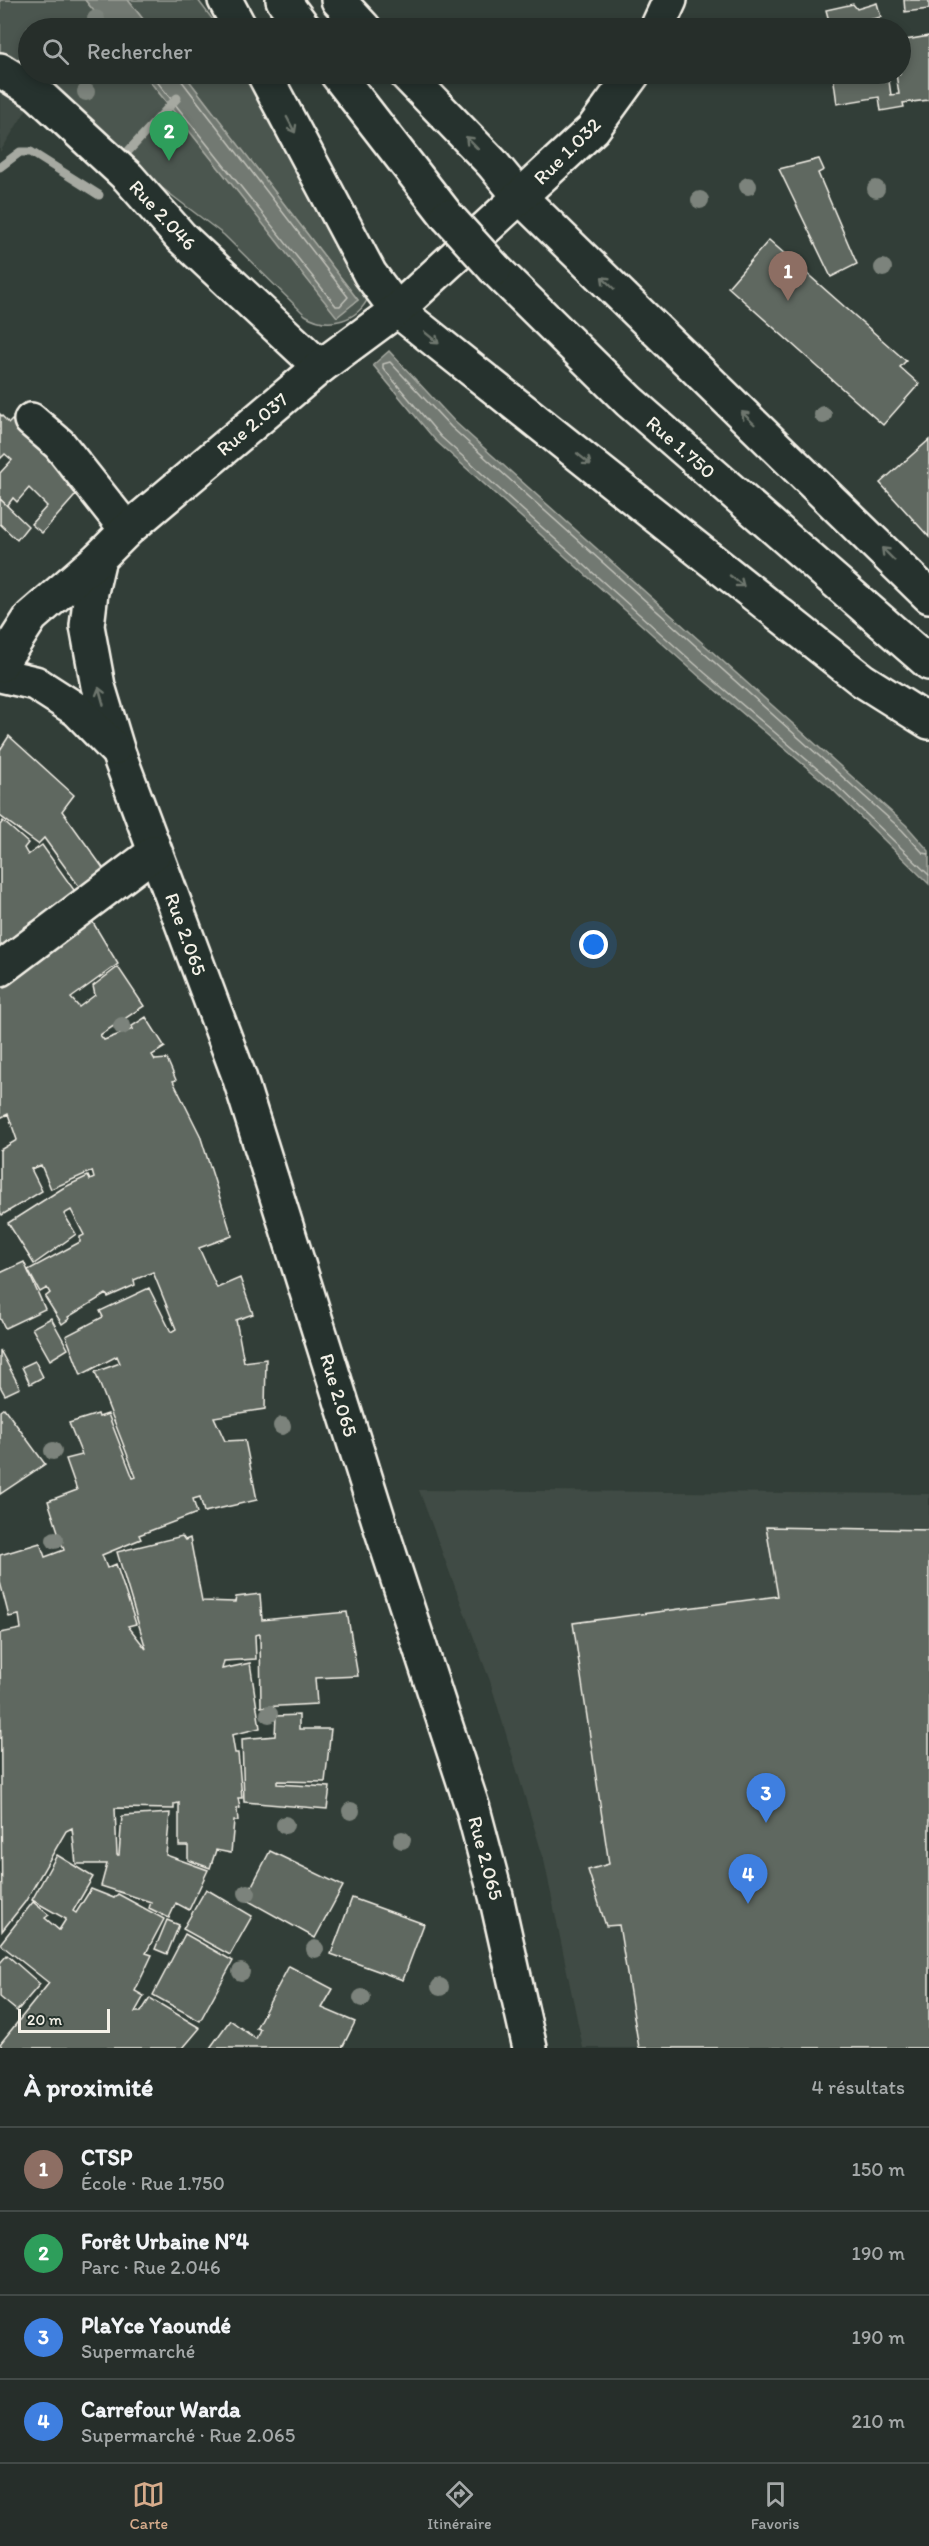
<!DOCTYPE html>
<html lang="fr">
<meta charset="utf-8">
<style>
:root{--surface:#262e2a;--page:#323a36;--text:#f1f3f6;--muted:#a4a8a8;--line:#424a47;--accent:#d6ab8b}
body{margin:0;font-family:Itim,sans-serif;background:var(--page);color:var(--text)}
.scale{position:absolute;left:18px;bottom:15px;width:92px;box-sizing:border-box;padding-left:6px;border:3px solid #f4f1e8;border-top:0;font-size:16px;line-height:21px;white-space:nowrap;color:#f4f1e8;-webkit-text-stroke:4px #26332d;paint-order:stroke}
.you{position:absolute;left:594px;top:945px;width:21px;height:21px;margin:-15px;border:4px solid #fff;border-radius:50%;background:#1a73e8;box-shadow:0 0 0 9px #1a73e833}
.badge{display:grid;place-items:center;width:39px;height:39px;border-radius:50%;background:var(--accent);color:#fff;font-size:20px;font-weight:700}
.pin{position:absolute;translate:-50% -50px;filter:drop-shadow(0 2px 3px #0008)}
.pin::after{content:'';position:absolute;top:32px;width:21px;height:18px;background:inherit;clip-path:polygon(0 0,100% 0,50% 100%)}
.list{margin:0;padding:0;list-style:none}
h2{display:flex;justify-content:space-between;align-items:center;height:78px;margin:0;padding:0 24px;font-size:26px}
h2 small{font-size:20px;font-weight:400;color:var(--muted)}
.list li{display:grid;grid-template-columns:39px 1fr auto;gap:18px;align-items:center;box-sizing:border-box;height:84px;padding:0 24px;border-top:2px solid var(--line)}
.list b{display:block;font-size:22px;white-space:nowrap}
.list p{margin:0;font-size:20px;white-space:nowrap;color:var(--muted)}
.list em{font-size:20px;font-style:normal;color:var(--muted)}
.icon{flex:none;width:33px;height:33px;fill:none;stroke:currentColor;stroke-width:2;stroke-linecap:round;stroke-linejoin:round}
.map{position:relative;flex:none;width:929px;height:2048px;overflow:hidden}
.search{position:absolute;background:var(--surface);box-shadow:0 3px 9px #0003;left:18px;right:18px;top:18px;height:66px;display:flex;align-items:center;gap:15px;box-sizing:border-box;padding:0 21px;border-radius:33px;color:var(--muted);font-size:22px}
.sheet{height:414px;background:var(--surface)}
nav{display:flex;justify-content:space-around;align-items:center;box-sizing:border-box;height:84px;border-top:2px solid var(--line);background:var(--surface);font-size:16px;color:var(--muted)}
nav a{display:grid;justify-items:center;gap:3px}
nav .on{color:var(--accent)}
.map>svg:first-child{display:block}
.built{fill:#404b44}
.green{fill:#4c564f;stroke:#a0a49c;stroke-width:1.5}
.water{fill:#727972;stroke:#a6a9a1;stroke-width:1.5}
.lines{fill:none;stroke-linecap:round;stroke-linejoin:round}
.shore{stroke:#c0c1b9;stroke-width:1.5}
.stream{stroke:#a6a9a1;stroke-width:9}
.building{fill:#5f6861;stroke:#f4f1e8;stroke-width:1.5}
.minor-casing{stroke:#f4f1e8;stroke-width:38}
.major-casing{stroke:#f4f1e8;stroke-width:38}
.minor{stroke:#26332d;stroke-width:33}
.major{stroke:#26332d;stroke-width:33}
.major-bridge-casing{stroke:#f4f1e8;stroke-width:38;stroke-linecap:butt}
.major-bridge{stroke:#26332d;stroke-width:33}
.tree{fill:#7c837b}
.oneway{stroke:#6e766e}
.labels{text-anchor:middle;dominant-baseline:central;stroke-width:4.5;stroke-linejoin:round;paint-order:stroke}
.street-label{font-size:20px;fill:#f4f1e8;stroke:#26332d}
</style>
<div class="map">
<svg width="929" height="2048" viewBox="0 0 929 2048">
<rect width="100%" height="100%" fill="#323e38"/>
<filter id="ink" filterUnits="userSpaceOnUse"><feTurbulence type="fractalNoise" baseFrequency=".0167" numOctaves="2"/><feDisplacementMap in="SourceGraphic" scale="12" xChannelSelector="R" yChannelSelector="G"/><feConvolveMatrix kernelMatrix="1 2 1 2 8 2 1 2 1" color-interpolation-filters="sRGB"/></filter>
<g filter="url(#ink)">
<!-- built -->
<g class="built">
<path d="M0,70L37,93L0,152Z"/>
<path d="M419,1490L929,1494V2048H583L544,1860L490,1681Z"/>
</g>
<!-- green -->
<g class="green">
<path d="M0,0H85L108,28H28V74H144L337,316L358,300L184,74H249L369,296C358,322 327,329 305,315L224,235L95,137L0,70Z"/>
<path d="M128,0H198L219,28H150Z"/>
</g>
<!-- water -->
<g class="water">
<path d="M85,0H128L150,28H108Z"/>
<path d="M144,74H184L358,300L337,317Z"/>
<path d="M389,351L455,422L906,825L929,851V884L830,787L701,678L436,441L373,365Z"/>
</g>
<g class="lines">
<!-- shore -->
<g class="shore">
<path d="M151,74L336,306H340L348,297L181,80L180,74"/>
<path d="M929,854L923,853L902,830L451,427L390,362L383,364V368L441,437L705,673L834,783L929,875"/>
</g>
<!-- stream -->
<g class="stream">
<path d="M122,158L177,98"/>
<path d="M0,167L20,152H31L99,195"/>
</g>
</g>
<!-- building -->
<g class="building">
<path d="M904,0H929V9L905,12Z"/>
<path d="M877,3L881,17L860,22L862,28H821L820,23L829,21L826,10L853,4L857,9Z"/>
<path d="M929,36V100L903,103L904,107L881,111L879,97L837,104L833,74H888L891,95L899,94L896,74H900V41Z"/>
<path d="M819,159L824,170L818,173L857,264L831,277L779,169Z"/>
<path d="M769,240L906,361L900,367L919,384L883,425L728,287Z"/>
<path d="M0,414L9,423L12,420L31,439L29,441L82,488L42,533L31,524L47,506L29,488L17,502L13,498L7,506L0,499V473L12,460L5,454L0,459Z"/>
<path d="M929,440V537L880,483Z"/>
<path d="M0,499L28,526L17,540L0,524Z"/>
<path d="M9,736L74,795L62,811L106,872L81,889L44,838L38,844L0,816V750Z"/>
<path d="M3,821L28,843L24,848L28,855L42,845L79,897L57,914L53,908L23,928L29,940L0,961V825Z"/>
<path d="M89,916L118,964L71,998L79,1007L95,995L93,986L118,967L144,1006L100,1035L104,1040L133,1029L132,1026L146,1017L165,1047L152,1055L155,1060L167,1059L176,1080L173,1081L200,1135L232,1236L199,1248L217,1288L240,1278L253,1314L236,1320L244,1362L266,1359L265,1409L214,1417L225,1441L245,1440L257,1500L204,1512L200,1497L193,1499L197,1513L139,1535L141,1539L102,1555L107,1568L116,1564L136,1624L128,1626L146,1649L117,1552L182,1536L185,1540L190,1538L202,1601L235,1602L236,1597L260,1594L262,1620L347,1612L358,1676L315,1678L317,1704L261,1707L260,1634L255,1635L256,1659L224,1661L222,1669L250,1663L260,1728L232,1735L235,1753H238L242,1798H238L240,1808L237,1809L238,1821H234L231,1853L216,1850L210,1868L188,1860V1846H179V1803L174,1804V1809L115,1808L117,1855H119L122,1816L170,1813L166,1855L208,1870L189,1910L176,1903L169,1918L149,1908L151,1902L101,1886L107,1864H76L72,1828L66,1831L25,1902L2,1931L0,1633L21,1629L19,1615L9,1617L0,1582V1555L40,1543L45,1557L64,1550L48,1501L77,1490L66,1459L82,1455L69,1423L98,1414L99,1417L108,1414L133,1478L136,1477L95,1372L120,1363L117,1356L81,1375L66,1336L103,1317L100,1311L149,1288L171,1332L176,1329L153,1272L134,1280L135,1285L108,1297L106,1294L68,1317L69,1319L62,1324L45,1297L50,1293L47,1288L40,1292L28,1270L80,1242V1237L84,1235L71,1210L64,1214L76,1234L34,1264L8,1223L63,1188L88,1176L90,1180L94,1178L92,1171L51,1189L41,1165L31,1169L42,1191L2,1215L0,1212V1150L17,1140L8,1114L0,1118V983Z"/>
<path d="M24,1262L45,1309L5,1328L0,1318V1273Z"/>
<path d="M51,1318L68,1349L50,1360L32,1328Z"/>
<path d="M0,1350L20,1388L5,1395L0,1386Z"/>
<path d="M35,1361L43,1377L30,1384L22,1367Z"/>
<path d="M4,1408L45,1464L0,1494V1411Z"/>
<path d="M766,1527L929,1530V2048H639L619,1925L606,1926L588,1870L609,1864L573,1623L778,1596Z"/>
<path d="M299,1715V1729H331L325,1782L277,1781V1784L330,1787L327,1809L244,1802L242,1739L275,1736L276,1716Z"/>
<path d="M270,1851L343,1886L315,1938L245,1899Z"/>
<path d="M57,1855L93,1877L73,1911L76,1913L91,1889L114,1898L118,1894L164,1919L146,1953L152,1955L135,1991L144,1996L135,2012H141L150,1998L200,2028L183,2048H3L0,2044L49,1983L0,1944L33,1902L49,1915L45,1918L59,1930L66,1919L32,1900Z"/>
<path d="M206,1889L252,1916L230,1955L183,1929Z"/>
<path d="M352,1898L424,1924L403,1980L331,1954Z"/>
<path d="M167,1920L179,1925L167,1954L155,1949Z"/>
<path d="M185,1934L233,1961L200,2021L153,1995Z"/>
<path d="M7,1955L40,1984L17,2011L0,1997V1963Z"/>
<path d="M289,1966L333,1989L322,2008L355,2022L342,2048H210L230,2020L256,2039L260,2029L256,2028Z"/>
</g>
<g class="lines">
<!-- minor casing -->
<g class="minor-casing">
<g id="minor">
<path d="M0,70L37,93L128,177L180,236L320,367"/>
<path d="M31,420L59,444L127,530"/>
<path d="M99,558L91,592L87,626L98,686L118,752L239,1076L382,1531L473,1809L496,1896L530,2048"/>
<path d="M0,675L35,683L77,710L114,748"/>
<path d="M0,969L155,852"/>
</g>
</g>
<!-- major casing -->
<g class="major-casing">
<g id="major">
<path d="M225,0L240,28"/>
<path d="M283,0L304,28"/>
<path d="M338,0L364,28"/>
<path d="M657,28L670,0"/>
<path d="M264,74L370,274L397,310L862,680L929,722"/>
<path d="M337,74L447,216"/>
<path d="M406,74L492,163L520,197L929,596"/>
<path d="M495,269L629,401L929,663"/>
<path d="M0,665L31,617L99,558L127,530L320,367L397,310L593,129L633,74"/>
</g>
</g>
<!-- minor -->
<use href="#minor" class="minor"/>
<!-- major -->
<use href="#major" class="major"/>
<!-- major-bridge casing -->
<g class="major-bridge-casing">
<path id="major-bridge" d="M447,216L495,269"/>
</g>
<!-- major-bridge -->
<use href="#major-bridge" class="major-bridge"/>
</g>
<!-- trees -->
<g class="tree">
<circle cx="96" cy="19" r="9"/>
<circle cx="86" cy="92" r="9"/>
<circle cx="748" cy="186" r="9"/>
<circle cx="876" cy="189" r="9"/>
<circle cx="700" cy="200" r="9"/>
<circle cx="883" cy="268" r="9"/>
<circle cx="823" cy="415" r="9"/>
<circle cx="122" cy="1026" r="9"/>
<circle cx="282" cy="1426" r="9"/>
<circle cx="53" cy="1451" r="9"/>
<circle cx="55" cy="1540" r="9"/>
<circle cx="269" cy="1714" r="9"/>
<circle cx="351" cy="1811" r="9"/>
<circle cx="285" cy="1825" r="9"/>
<circle cx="402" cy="1840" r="9"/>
<circle cx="247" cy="1893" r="9"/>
<circle cx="315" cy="1949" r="9"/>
<circle cx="241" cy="1972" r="9"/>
<circle cx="440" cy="1987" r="9"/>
<circle cx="362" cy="1998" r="9"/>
</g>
<!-- one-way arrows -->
<defs><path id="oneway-shaft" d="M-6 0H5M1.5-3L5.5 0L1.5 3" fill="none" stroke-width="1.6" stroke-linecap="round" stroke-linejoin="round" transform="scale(1.5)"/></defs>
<g class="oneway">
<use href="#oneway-shaft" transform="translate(291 125) rotate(62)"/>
<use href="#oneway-shaft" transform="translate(472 143) rotate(-134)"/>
<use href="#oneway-shaft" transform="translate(608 283) rotate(-136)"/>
<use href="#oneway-shaft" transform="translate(432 338) rotate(39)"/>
<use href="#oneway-shaft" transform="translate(748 418) rotate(-136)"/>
<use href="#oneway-shaft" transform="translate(584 459) rotate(39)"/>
<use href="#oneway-shaft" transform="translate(888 554) rotate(-135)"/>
<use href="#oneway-shaft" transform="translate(737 581) rotate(38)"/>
<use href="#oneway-shaft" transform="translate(101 696) rotate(-106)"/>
</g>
</g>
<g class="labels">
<!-- street labels -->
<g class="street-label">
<text transform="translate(567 151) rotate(-45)">Rue 1.032</text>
<text transform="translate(163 215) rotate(47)">Rue 2.046</text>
<text transform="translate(252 424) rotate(-40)">Rue 2.037</text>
<text transform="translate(681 447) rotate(41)">Rue 1.750</text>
<text transform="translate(186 934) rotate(70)">Rue 2.065</text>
<text transform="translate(339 1395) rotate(73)">Rue 2.065</text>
<text transform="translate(486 1858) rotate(75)">Rue 2.065</text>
</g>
</g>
</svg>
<div class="scale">20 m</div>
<div class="you"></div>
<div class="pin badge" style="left:788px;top:301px;background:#8d6e63">1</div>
<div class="pin badge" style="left:169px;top:161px;background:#2e9e5b">2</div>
<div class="pin badge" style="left:766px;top:1823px;background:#3f7fe0">3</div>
<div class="pin badge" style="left:748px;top:1904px;background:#3f7fe0">4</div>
<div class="search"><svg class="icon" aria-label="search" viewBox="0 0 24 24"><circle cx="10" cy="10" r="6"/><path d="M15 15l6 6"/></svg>Rechercher</div>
</div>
<section class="sheet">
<h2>À proximité<small>4 résultats</small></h2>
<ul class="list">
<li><span class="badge" style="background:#8d6e63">1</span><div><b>CTSP</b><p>École · Rue 1.750</p></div><em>150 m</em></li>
<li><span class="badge" style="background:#2e9e5b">2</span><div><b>Forêt Urbaine N°4</b><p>Parc · Rue 2.046</p></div><em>190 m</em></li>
<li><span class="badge" style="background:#3f7fe0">3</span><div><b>PlaYce Yaoundé</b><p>Supermarché</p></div><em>190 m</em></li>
<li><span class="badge" style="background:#3f7fe0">4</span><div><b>Carrefour Warda</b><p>Supermarché · Rue 2.065</p></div><em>210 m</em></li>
</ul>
</section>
<nav>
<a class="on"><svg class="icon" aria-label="map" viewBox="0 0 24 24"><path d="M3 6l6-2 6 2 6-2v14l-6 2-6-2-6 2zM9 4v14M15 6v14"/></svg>Carte</a>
<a><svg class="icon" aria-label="directions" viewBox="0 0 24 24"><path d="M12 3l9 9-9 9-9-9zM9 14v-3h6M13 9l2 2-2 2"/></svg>Itinéraire</a>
<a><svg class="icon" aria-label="saved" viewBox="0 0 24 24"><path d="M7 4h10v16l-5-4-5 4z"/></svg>Favoris</a>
</nav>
